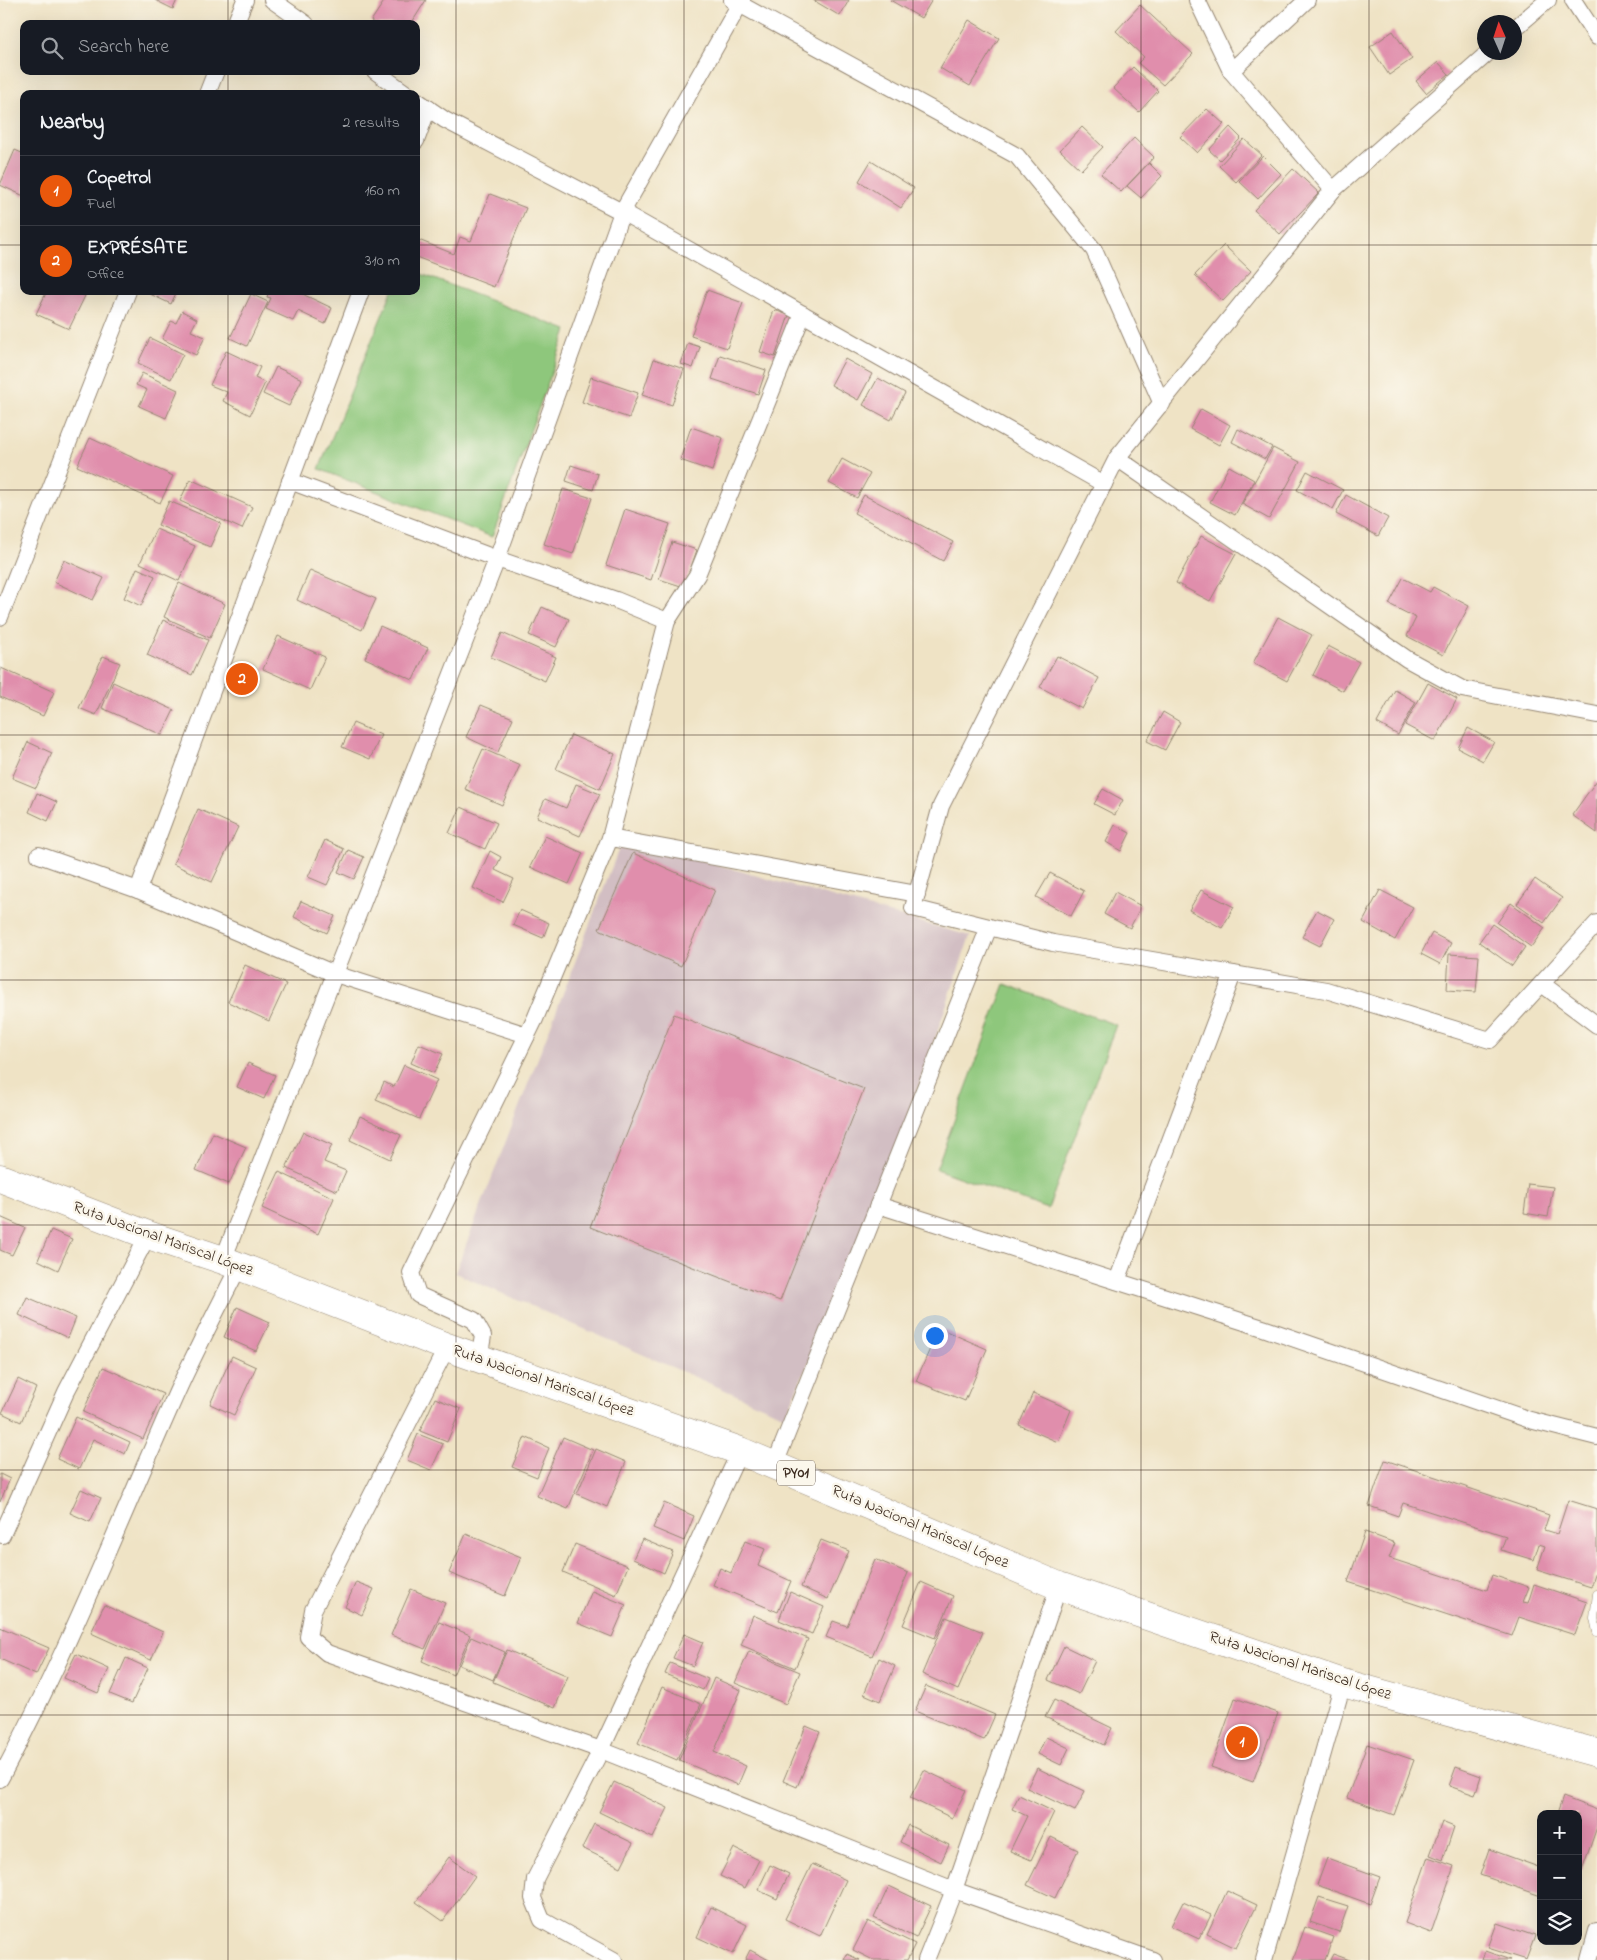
<!DOCTYPE html>
<meta charset="utf-8">
<style>
:root{--surface:#171b24;--page:#242831;--text:#f1f3f6;--muted:#9ea1a6;--line:#363941;--accent:#ea580c}
body{margin:0;font-family:"Indie Flower",sans-serif;background:var(--page);color:var(--text)}
.controls{position:absolute;right:15px;bottom:15px;display:grid;overflow:hidden;border-radius:10px;box-shadow:0 5px 20px #0002}
.controls button{width:45px;height:45px;display:grid;place-items:center;padding:0;border:0;border-bottom:1px solid var(--line);background:var(--surface);color:var(--text);font:25px sans-serif}
.compass{position:absolute;left:1477px;top:15px;width:45px;height:45px;border-radius:50%;background:var(--surface);box-shadow:0 5px 20px #0002;rotate:357deg}
.you{position:absolute;left:934px;top:1335px;width:18px;height:18px;margin:-12px;border:4px solid #fff;border-radius:50%;background:#1a73e8;box-shadow:0 0 0 8px #1a73e833}
.badge{display:grid;place-items:center;width:32px;height:32px;border-radius:50%;background:var(--accent);color:#fff;font-size:16px;font-weight:700}
.pin{position:absolute;translate:-50% -50%;border:2px solid #fff;box-shadow:0 1px 5px #0006}
.list{margin:0;padding:0;list-style:none}
h2{display:flex;justify-content:space-between;align-items:center;height:65px;margin:0;padding:0 20px;font-size:21px}
h2 small{font-size:16px;font-weight:400;color:var(--muted)}
.list li{display:grid;grid-template-columns:32px 1fr auto;gap:15px;align-items:center;box-sizing:border-box;height:70px;padding:0 20px;border-top:1px solid var(--line)}
.list b{display:block;font-size:19px;white-space:nowrap}
.list p{margin:0;font-size:16px;white-space:nowrap;color:var(--muted)}
.list em{font-size:16px;font-style:normal;color:var(--muted)}
.icon{flex:none;width:28px;height:28px;fill:none;stroke:currentColor;stroke-width:2;stroke-linecap:round;stroke-linejoin:round}
.map{position:relative;flex:none;width:1597px;height:1960px;overflow:hidden}
.search{position:absolute;background:var(--surface);box-shadow:0 5px 20px #0002;left:20px;top:20px;width:400px;height:55px;display:flex;align-items:center;gap:12px;box-sizing:border-box;padding:0 18px;border-radius:10px;color:var(--muted);font-size:19px}
.panel{position:absolute;background:var(--surface);box-shadow:0 5px 20px #0002;left:20px;top:90px;width:400px;height:205px;border-radius:10px}
.map>svg:first-child{display:block}
.industrial{fill:#d2bec3}
.green{fill:#8ec77b;stroke:#64784c}
.building{fill:#e08eac}
.lines{fill:none;stroke-linecap:round;stroke-linejoin:round}
.lane-casing{stroke:#958672;stroke-width:9}
.street-casing{stroke:#958672;stroke-width:18}
.highway-casing{stroke:#958672;stroke-width:29}
.lane{stroke:#fff;stroke-width:8}
.street{stroke:#fff;stroke-width:16}
.highway{stroke:#fff;stroke-width:28}
.grid{fill:none;stroke:#3b2a1e;stroke-width:1;stroke-opacity:0.55}
.labels{text-anchor:middle;dominant-baseline:central;stroke-width:5;stroke-linejoin:round;paint-order:stroke}
.shield{fill:#fbf7ec;stroke:#75685c;stroke-width:1}
.shield-label{font-size:15px;font-weight:bold;fill:#3b2a1e}
.street-label{font-size:16px;fill:#3b2a1e;stroke:#fbf7ec}
</style>
<div class="map">
<svg width="1597" height="1960" viewBox="0 0 1597 1960">
<rect width="100%" height="100%" fill="#fbf7ec"/>
<filter id="ink" filterUnits="userSpaceOnUse"><feTurbulence type="fractalNoise" baseFrequency=".02" numOctaves="2"/><feDisplacementMap in="SourceGraphic" scale="10" xChannelSelector="R" yChannelSelector="G"/><feConvolveMatrix kernelMatrix="1 2 1 2 8 2 1 2 1" color-interpolation-filters="sRGB"/></filter>
<filter id="wash" filterUnits="userSpaceOnUse"><feTurbulence type="fractalNoise" baseFrequency=".0096" numOctaves="4" result="noise"/><feDisplacementMap in="SourceGraphic" scale="20" xChannelSelector="R" yChannelSelector="G"/><feGaussianBlur stdDeviation="1.12" result="paint"/><feColorMatrix in="noise" values="0 0 0 0 0 0 0 0 0 0 0 0 0 0 0 0 0 1.4 0 .05"/><feComposite in="paint" operator="in"/></filter>
<g filter="url(#wash)">
<rect width="100%" height="100%" fill="#efe3c5"/>
<!-- industrial -->
<path class="industrial" d="M623,838L970,936L878,1205L785,1416L455,1273Z"/>
<!-- green -->
<g class="green">
<path d="M416,272L567,330L492,537L319,469L392,291H416Z"/>
<path d="M1005,984L1116,1025L1048,1209L936,1169Z"/>
</g>
<g id="blocks">
<!-- building -->
<g class="building">
<path d="M155,0H177L173,9Z"/>
<path d="M385,0H426L411,24H375L371,21Z"/>
<path d="M813,0H849L840,16Z"/>
<path d="M890,0H932L921,18Z"/>
<path d="M1140,5L1193,54L1163,85L1138,63L1144,57L1116,31Z"/>
<path d="M969,20L999,38L970,86L940,68Z"/>
<path d="M1393,31L1412,59L1389,75L1370,47Z"/>
<path d="M1438,62L1449,74L1426,93L1416,81Z"/>
<path d="M1133,67L1158,91L1139,112L1113,88Z"/>
<path d="M1207,109L1224,124L1197,153L1180,137Z"/>
<path d="M1082,127L1103,147L1081,170L1060,150Z"/>
<path d="M1230,127L1241,138L1220,160L1209,150Z"/>
<path d="M1134,138L1154,157L1121,192L1101,174Z"/>
<path d="M1244,139L1262,155L1236,182L1219,166Z"/>
<path d="M15,150L24,154V196L0,185Z"/>
<path d="M1263,156L1281,174L1258,199L1239,181Z"/>
<path d="M871,161L914,188L901,208L859,181Z"/>
<path d="M1149,163L1162,176L1141,198L1127,186Z"/>
<path d="M1293,169L1319,193L1280,234L1254,210Z"/>
<path d="M490,194L526,208L494,287L416,257V239L454,254L460,237L471,241Z"/>
<path d="M1224,245L1251,271L1223,301L1195,275Z"/>
<path d="M707,290L743,303L727,348L691,336Z"/>
<path d="M47,291H75L85,296L69,329L36,314Z"/>
<path d="M149,291H177L171,304L148,293Z"/>
<path d="M269,291H296L332,308L325,324L298,311L293,321L266,309L271,298L267,297Z"/>
<path d="M251,294L268,302L247,346L230,338Z"/>
<path d="M774,310L789,315L775,357L760,352Z"/>
<path d="M182,311L197,319L191,331L205,337L196,355L162,339L171,321L176,323Z"/>
<path d="M150,338L183,354L171,379L138,363Z"/>
<path d="M688,343L700,347L693,368L681,364Z"/>
<path d="M226,351L260,367L255,378L265,383L250,415L223,401L227,392L210,385Z"/>
<path d="M720,355L766,370L758,394L712,379Z"/>
<path d="M654,359L684,369L672,405L642,395Z"/>
<path d="M845,359L872,374L858,400L831,385Z"/>
<path d="M276,367L302,379L289,406L263,394Z"/>
<path d="M142,373L178,390L166,418L139,406L147,390L136,385Z"/>
<path d="M591,377L638,393L629,418L582,402Z"/>
<path d="M878,378L905,393L891,420L863,405Z"/>
<path d="M1201,409L1230,425L1219,445L1190,429Z"/>
<path d="M691,427L723,438L712,471L680,460Z"/>
<path d="M1238,429L1272,447L1265,459L1232,442Z"/>
<path d="M90,438L173,476L160,503L77,466Z"/>
<path d="M1273,448L1300,462L1269,519L1242,504Z"/>
<path d="M842,459L870,474L857,498L829,483Z"/>
<path d="M571,465L598,474L593,490L566,481Z"/>
<path d="M1229,466L1254,480L1235,515L1210,502Z"/>
<path d="M1307,471L1343,490L1333,509L1297,490Z"/>
<path d="M190,479L252,507L242,529L180,501Z"/>
<path d="M563,489L592,498L573,554L544,544Z"/>
<path d="M864,495L953,542L943,561L854,513Z"/>
<path d="M1346,495L1388,518L1378,536L1336,514Z"/>
<path d="M169,501L221,523L210,547L158,525Z"/>
<path d="M625,509L670,524L651,580L606,565Z"/>
<path d="M156,529L195,546L179,581L140,563Z"/>
<path d="M1201,536L1236,554L1210,601L1176,583Z"/>
<path d="M672,542L697,550L684,587L659,579Z"/>
<path d="M64,560L104,578L93,600L54,582Z"/>
<path d="M137,568L155,576L141,606L124,598Z"/>
<path d="M310,570L376,599L362,630L297,600Z"/>
<path d="M1403,578L1430,592L1433,587L1469,606L1443,655L1407,636L1416,618L1389,604Z"/>
<path d="M179,583L225,604L210,638L164,617Z"/>
<path d="M542,607L569,619L556,647L529,635Z"/>
<path d="M1278,617L1312,635L1287,681L1253,663Z"/>
<path d="M163,620L208,640L192,675L147,655Z"/>
<path d="M380,626L428,648L413,680L365,658Z"/>
<path d="M502,633L556,657L545,681L491,657Z"/>
<path d="M278,636L325,657L310,690L263,669Z"/>
<path d="M1328,646L1359,662L1343,691L1313,675Z"/>
<path d="M103,656L120,663L96,715L79,708Z"/>
<path d="M1057,656L1099,678L1082,709L1040,687Z"/>
<path d="M1,668L54,692L43,716L0,697Z"/>
<path d="M113,682L174,710L162,735L102,708Z"/>
<path d="M1428,683L1457,699L1435,741L1405,725Z"/>
<path d="M1395,690L1416,702L1398,735L1377,723Z"/>
<path d="M481,705L513,718L498,752L466,737Z"/>
<path d="M1163,712L1180,722L1165,750L1147,741Z"/>
<path d="M353,723L381,735L370,759L342,747Z"/>
<path d="M1468,728L1494,742L1483,761L1458,748Z"/>
<path d="M571,735L615,754L600,789L556,769Z"/>
<path d="M28,742L52,753L36,788L12,778Z"/>
<path d="M483,749L520,765L502,805L465,789Z"/>
<path d="M1597,780V833L1572,815Z"/>
<path d="M576,784L600,794L580,836L537,817L545,799L566,808Z"/>
<path d="M1103,789L1123,800L1115,815L1094,804Z"/>
<path d="M37,793L57,802L48,821L29,812Z"/>
<path d="M461,807L497,823L485,849L449,833Z"/>
<path d="M198,809L238,827L212,882L173,864Z"/>
<path d="M1115,825L1130,833L1121,851L1106,842Z"/>
<path d="M545,836L583,853L569,884L530,867Z"/>
<path d="M325,840L344,849L327,885L308,877Z"/>
<path d="M348,850L364,857L354,879L338,872Z"/>
<path d="M490,851L501,857L495,870L514,879L503,902L473,888Z"/>
<path d="M633,853L715,890L681,966L599,929Z"/>
<path d="M1050,873L1084,891L1071,916L1036,897Z"/>
<path d="M1535,879L1562,898L1544,923L1517,904Z"/>
<path d="M1201,890L1234,907L1222,928L1189,910Z"/>
<path d="M1380,890L1413,907L1395,940L1363,922Z"/>
<path d="M1115,892L1141,906L1130,928L1104,914Z"/>
<path d="M301,901L335,916L327,933L294,917Z"/>
<path d="M1511,903L1545,928L1531,947L1497,923Z"/>
<path d="M520,910L549,923L543,938L513,925Z"/>
<path d="M1317,910L1334,919L1320,946L1302,937Z"/>
<path d="M1492,924L1525,947L1512,966L1479,942Z"/>
<path d="M1432,933L1451,943L1440,964L1421,954Z"/>
<path d="M1449,954L1479,956L1476,992L1447,990Z"/>
<path d="M245,965L286,984L269,1021L228,1002Z"/>
<path d="M674,1014L864,1089L780,1301L590,1227Z"/>
<path d="M419,1044L443,1054L434,1073L411,1063Z"/>
<path d="M248,1063L275,1075L264,1099L237,1087Z"/>
<path d="M404,1065L437,1080L419,1119L376,1100L384,1082L394,1087Z"/>
<path d="M360,1116L401,1135L390,1159L350,1140Z"/>
<path d="M303,1132L332,1145L324,1162L346,1171L337,1191L286,1168Z"/>
<path d="M213,1133L246,1147L229,1184L196,1170Z"/>
<path d="M279,1172L334,1198L318,1234L262,1208Z"/>
<path d="M1528,1184L1553,1187L1548,1217L1524,1213Z"/>
<path d="M0,1217L25,1228L12,1255L0,1250Z"/>
<path d="M51,1230L72,1239L58,1270L38,1260Z"/>
<path d="M27,1297L76,1318L68,1338L19,1315Z"/>
<path d="M237,1307L270,1322L256,1351L224,1337Z"/>
<path d="M939,1328L987,1349L965,1401L916,1381Z"/>
<path d="M232,1356L256,1367L234,1415L210,1404Z"/>
<path d="M103,1367L163,1394L143,1439L83,1412Z"/>
<path d="M18,1379L36,1388L21,1422L2,1413Z"/>
<path d="M1033,1393L1071,1410L1058,1442L1019,1425Z"/>
<path d="M435,1398L461,1409L447,1442L420,1431Z"/>
<path d="M76,1417L130,1442L125,1454L93,1439L79,1469L57,1459Z"/>
<path d="M418,1434L443,1444L431,1470L407,1460Z"/>
<path d="M525,1437L549,1448L537,1477L512,1467Z"/>
<path d="M563,1437L593,1450L568,1509L537,1496Z"/>
<path d="M596,1449L626,1462L607,1507L577,1494Z"/>
<path d="M1385,1460L1549,1515L1544,1530L1557,1534L1568,1500L1597,1509V1569L1591,1587L1537,1570L1545,1546L1539,1544L1534,1560L1501,1550L1506,1536L1403,1503L1398,1516L1369,1506Z"/>
<path d="M0,1474L10,1479L0,1502Z"/>
<path d="M81,1489L101,1498L90,1522L70,1513Z"/>
<path d="M664,1503L694,1516L684,1541L653,1528Z"/>
<path d="M1365,1532L1395,1543L1389,1558L1487,1590L1492,1575L1529,1587L1523,1602L1528,1603L1534,1584L1587,1602L1575,1635L1519,1617L1512,1636L1348,1582Z"/>
<path d="M466,1534L521,1557L505,1596L449,1573Z"/>
<path d="M642,1539L673,1552L664,1573L633,1559Z"/>
<path d="M821,1540L849,1551L828,1599L801,1587Z"/>
<path d="M745,1541L765,1549L758,1566L791,1581L778,1612L713,1585L720,1568L731,1573Z"/>
<path d="M575,1544L628,1566L616,1595L563,1572Z"/>
<path d="M875,1559L908,1573L872,1656L826,1637L833,1621L847,1626Z"/>
<path d="M356,1582L374,1589L362,1615L345,1607Z"/>
<path d="M921,1582L953,1596L935,1638L903,1625Z"/>
<path d="M411,1589L445,1603L425,1649L391,1635Z"/>
<path d="M592,1591L626,1605L612,1637L578,1623Z"/>
<path d="M790,1592L824,1607L812,1634L779,1620Z"/>
<path d="M104,1605L163,1632L151,1660L91,1633Z"/>
<path d="M753,1615L808,1639L795,1668L741,1645Z"/>
<path d="M946,1617L983,1632L958,1690L922,1674Z"/>
<path d="M439,1622L470,1635L453,1675L422,1661Z"/>
<path d="M0,1627L49,1648L36,1675L0,1659Z"/>
<path d="M684,1634L703,1642L693,1666L673,1658Z"/>
<path d="M471,1637L505,1652L493,1680L459,1665Z"/>
<path d="M1064,1646L1095,1661L1079,1694L1048,1680Z"/>
<path d="M507,1650L568,1676L555,1708L493,1682Z"/>
<path d="M749,1651L800,1672L786,1704L735,1683Z"/>
<path d="M76,1654L109,1669L98,1693L64,1678Z"/>
<path d="M126,1658L148,1668L132,1703L110,1694Z"/>
<path d="M879,1658L895,1666L880,1701L864,1694Z"/>
<path d="M670,1663L708,1679L703,1690L665,1674Z"/>
<path d="M714,1678L741,1690L714,1752L746,1766L738,1785L679,1760Z"/>
<path d="M926,1686L995,1715L984,1740L915,1711Z"/>
<path d="M662,1687L701,1704L677,1760L638,1743Z"/>
<path d="M1235,1698L1278,1713L1253,1782L1211,1767Z"/>
<path d="M1054,1700L1112,1728L1104,1745L1045,1717Z"/>
<path d="M806,1726L820,1732L797,1787L783,1781Z"/>
<path d="M1046,1737L1069,1748L1061,1765L1038,1754Z"/>
<path d="M1367,1744L1414,1760L1394,1815L1347,1798Z"/>
<path d="M1456,1767L1481,1776L1475,1795L1449,1786Z"/>
<path d="M1037,1768L1085,1791L1075,1811L1027,1788Z"/>
<path d="M924,1770L966,1790L952,1818L910,1798Z"/>
<path d="M614,1782L668,1808L653,1838L599,1812Z"/>
<path d="M1019,1795L1054,1812L1031,1860L1010,1851L1027,1816L1012,1809Z"/>
<path d="M1563,1797L1597,1810V1827L1582,1870L1578,1869V1814H1557Z"/>
<path d="M1442,1822L1454,1827L1443,1860L1430,1855Z"/>
<path d="M594,1824L633,1843L621,1867L582,1848Z"/>
<path d="M908,1825L949,1845L941,1862L900,1842Z"/>
<path d="M1051,1837L1078,1850L1055,1898L1027,1885Z"/>
<path d="M734,1848L759,1860L745,1888L720,1876Z"/>
<path d="M1489,1849L1541,1868V1896L1480,1875Z"/>
<path d="M449,1857L475,1876L443,1921L416,1902Z"/>
<path d="M1428,1857L1454,1866L1431,1933L1405,1923Z"/>
<path d="M1327,1858L1380,1877L1370,1904L1317,1885Z"/>
<path d="M812,1864L846,1880L820,1936L785,1919Z"/>
<path d="M770,1865L789,1874L777,1899L758,1890Z"/>
<path d="M889,1886L931,1906L916,1938L874,1918Z"/>
<path d="M1227,1891L1257,1905L1236,1948L1207,1934Z"/>
<path d="M1319,1897L1348,1906L1339,1932L1310,1922Z"/>
<path d="M1183,1902L1211,1915L1199,1939L1171,1926Z"/>
<path d="M711,1907L747,1925L733,1954L697,1937Z"/>
<path d="M868,1921L915,1944L907,1960H873L853,1950Z"/>
<path d="M1497,1923L1535,1936L1526,1960L1488,1948Z"/>
<path d="M1305,1927L1333,1937L1325,1960H1293Z"/>
<path d="M750,1950L769,1960H745Z"/>
<path d="M1485,1951L1510,1960H1482Z"/>
<path d="M847,1954L860,1960H844Z"/>
<path d="M1333,1954L1350,1960H1330Z"/>
</g>
</g>
</g>
<g filter="url(#ink)">
<use href="#blocks" fill-opacity="0" stroke="#958672" stroke-width="1"/>
<g class="lines">
<!-- lane casing -->
<g class="lane-casing">
<path id="lane" d="M1597,1594L1594,1618L1597,1632"/>
</g>
<!-- street casing -->
<g class="street-casing">
<g id="street">
<path d="M272,0L306,24"/>
<path d="M732,0L1017,156L1094,250L1162,404"/>
<path d="M1197,0L1231,71L1333,190"/>
<path d="M1573,0L1597,37"/>
<path d="M235,24L245,0"/>
<path d="M1514,29L1548,0"/>
<path d="M1489,52L1333,190L1117,458L941,806L913,908L1053,943L1326,990L1490,1040L1597,923"/>
<path d="M375,71L407,94"/>
<path d="M1231,71L1307,0"/>
<path d="M207,94L216,71"/>
<path d="M416,100L445,120L622,212L1104,484"/>
<path d="M416,141L428,108"/>
<path d="M1117,458L1407,659L1462,689L1597,715"/>
<path d="M290,481L497,559L616,600L667,621"/>
<path d="M0,617L128,291"/>
<path d="M610,838L917,894"/>
<path d="M39,855L138,890L335,974L527,1035"/>
<path d="M138,890L361,291"/>
<path d="M1542,984L1597,1025"/>
<path d="M878,1205L1263,1328L1530,1420L1597,1437"/>
<path d="M223,1260L497,559L622,212L742,0"/>
<path d="M1117,1281L1233,974"/>
<path d="M447,1347L313,1610L308,1637L327,1653L601,1750L954,1890L1153,1960"/>
<path d="M479,1359L483,1336L474,1320L418,1295L411,1273L535,1019L610,838L667,621L697,575L803,314"/>
<path d="M775,1464L989,927"/>
<path d="M2,1535L66,1392L148,1235"/>
<path d="M0,1779C67,1654 119,1522 177,1392C196,1350 218,1308 239,1266"/>
<path d="M614,1960L542,1920L533,1898L535,1879L601,1750L740,1451"/>
<path d="M926,1960L954,1890L1059,1586"/>
<path d="M1264,1960L1343,1683"/>
<path d="M1589,1960L1597,1931"/>
</g>
</g>
<!-- highway casing -->
<g class="highway-casing">
<path id="highway" d="M0,1178L148,1235L223,1260L447,1347L740,1451L1059,1586L1343,1683L1597,1753"/>
</g>
<!-- lane -->
<use href="#lane" class="lane"/>
<!-- street -->
<use href="#street" class="street"/>
<!-- highway -->
<use href="#highway" class="highway"/>
</g>
</g>
<!-- grid -->
<path class="grid" d="M228,0V24M456,0V1960M684,0V1960M913,0V1960M1141,0V1960M1369,0V1960M228,71V94M0,245H24M416,245H1597M228,291V1960M0,490H1597M0,735H1597M0,980H1597M0,1225H1597M0,1470H1597M0,1715H1597"/>
<g class="labels">
<!-- shield labels -->
<rect class="shield" x="777" y="1460.5" width="38" height="25" rx="4"/>
<g class="shield-label">
<text x="796" y="1473">PY01</text>
</g>
<!-- street labels -->
<g class="street-label">
<text transform="translate(163 1239) rotate(20)">Ruta Nacional Mariscal López</text>
<text transform="translate(543 1381) rotate(19)">Ruta Nacional Mariscal López</text>
<text transform="translate(920 1527) rotate(23)">Ruta Nacional Mariscal López</text>
<text transform="translate(1300 1666) rotate(18)">Ruta Nacional Mariscal López</text>
</g>
</g>
</svg>
<div class="controls">
<button>+</button>
<button>−</button>
<button><svg class="icon" aria-label="layers" viewBox="0 0 24 24"><path d="M12 4l9 5-9 5-9-5zM3 14l9 5 9-5"/></svg></button>
</div>
<svg class="compass" viewBox="-18 -18 36 36"><path d="M0-13l5 13h-10z" fill="#e53935"/><path d="M0 13l5-13h-10z" fill="#9ea1a6"/></svg>
<div class="you"></div>
<div class="pin badge" style="left:1242px;top:1742px">1</div>
<div class="pin badge" style="left:242px;top:679px">2</div>
<div class="search"><svg class="icon" aria-label="search" viewBox="0 0 24 24"><circle cx="10" cy="10" r="6"/><path d="M15 15l6 6"/></svg>Search here</div>
<section class="panel">
<h2>Nearby<small>2 results</small></h2>
<ul class="list">
<li><span class="badge">1</span><div><b>Copetrol</b><p>Fuel</p></div><em>160 m</em></li>
<li><span class="badge">2</span><div><b>EXPRÉSATE</b><p>Office</p></div><em>310 m</em></li>
</ul>
</section>
</div>
